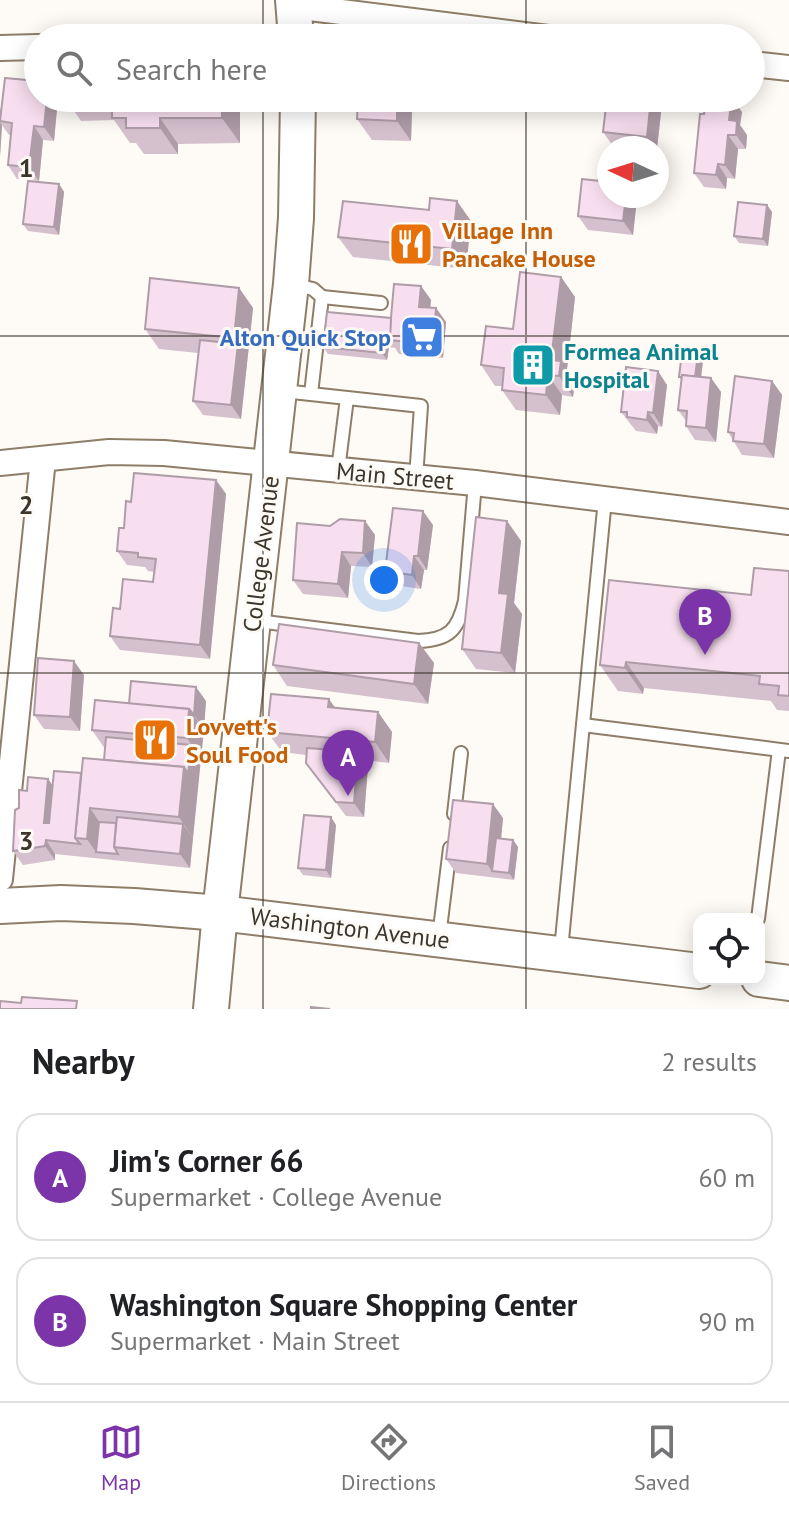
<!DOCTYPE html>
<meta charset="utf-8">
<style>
:root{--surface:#fff;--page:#f6f6f6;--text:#202124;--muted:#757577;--line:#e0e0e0;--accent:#7b35a8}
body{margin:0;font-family:"PT Sans",sans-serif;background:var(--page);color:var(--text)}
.controls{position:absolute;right:24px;bottom:24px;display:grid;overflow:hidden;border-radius:16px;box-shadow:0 4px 20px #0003}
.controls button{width:72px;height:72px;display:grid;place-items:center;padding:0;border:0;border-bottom:2px solid var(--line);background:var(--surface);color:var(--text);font:40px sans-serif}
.compass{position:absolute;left:597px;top:136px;width:72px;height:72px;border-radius:50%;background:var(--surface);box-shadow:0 4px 20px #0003;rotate:274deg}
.you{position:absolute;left:384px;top:580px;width:28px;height:28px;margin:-20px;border:6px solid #fff;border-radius:50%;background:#1a73e8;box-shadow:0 0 0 12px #1a73e833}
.badge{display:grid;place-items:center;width:52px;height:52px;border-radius:50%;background:var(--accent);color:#fff;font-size:26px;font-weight:700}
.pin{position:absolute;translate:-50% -66px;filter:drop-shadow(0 2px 4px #0008)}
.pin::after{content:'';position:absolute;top:42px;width:28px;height:24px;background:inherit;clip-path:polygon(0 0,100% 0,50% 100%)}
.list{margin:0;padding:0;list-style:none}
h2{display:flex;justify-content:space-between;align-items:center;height:104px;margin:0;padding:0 32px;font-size:34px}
h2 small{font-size:26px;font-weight:400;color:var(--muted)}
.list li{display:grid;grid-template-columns:52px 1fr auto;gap:24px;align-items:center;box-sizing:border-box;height:128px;margin:0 16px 16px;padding:0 16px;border:2px solid var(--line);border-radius:24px}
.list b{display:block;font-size:30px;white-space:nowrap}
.list p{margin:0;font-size:26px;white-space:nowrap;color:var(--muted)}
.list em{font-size:26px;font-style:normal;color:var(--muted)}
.icon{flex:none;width:44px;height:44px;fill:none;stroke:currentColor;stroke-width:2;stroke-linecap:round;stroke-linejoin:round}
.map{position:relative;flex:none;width:789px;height:1009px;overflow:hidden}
.search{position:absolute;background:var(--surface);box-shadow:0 4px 20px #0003;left:24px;right:24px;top:24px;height:88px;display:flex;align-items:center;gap:20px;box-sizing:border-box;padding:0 28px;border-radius:44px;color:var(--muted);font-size:30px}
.sheet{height:392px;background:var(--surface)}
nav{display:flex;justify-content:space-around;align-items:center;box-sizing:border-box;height:112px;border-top:2px solid var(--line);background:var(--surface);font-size:22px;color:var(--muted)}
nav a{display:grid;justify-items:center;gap:4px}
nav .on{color:var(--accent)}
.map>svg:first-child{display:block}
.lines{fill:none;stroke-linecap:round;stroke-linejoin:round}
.service-casing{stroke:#8e7e69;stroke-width:16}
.minor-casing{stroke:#8e7e69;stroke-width:28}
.secondary-casing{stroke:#8e7e69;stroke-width:38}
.service{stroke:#fff;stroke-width:12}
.minor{stroke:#fff;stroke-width:24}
.secondary{stroke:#fff;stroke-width:34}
.wall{fill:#d5c0ce}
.shaded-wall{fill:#ae9ca7}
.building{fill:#f8dfef;stroke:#ae9ca7;stroke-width:2}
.grid{fill:none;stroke:#3c352c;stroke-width:2;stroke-opacity:0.55}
.labels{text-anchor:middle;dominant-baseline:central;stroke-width:6;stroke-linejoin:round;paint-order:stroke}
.food-label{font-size:24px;font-weight:bold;fill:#c56008;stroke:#fefbf6;text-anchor:start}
.shop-label{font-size:24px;font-weight:bold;fill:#366cbe;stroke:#fefbf6;text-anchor:end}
.culture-label{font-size:24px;font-weight:bold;fill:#0d838f;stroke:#fefbf6;text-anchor:start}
.street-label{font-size:24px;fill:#3c352c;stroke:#fefbf6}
.grid-label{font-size:26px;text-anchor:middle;font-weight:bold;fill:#3c352c;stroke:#fefbf6;stroke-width:6;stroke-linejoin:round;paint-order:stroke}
</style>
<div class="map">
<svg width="789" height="1009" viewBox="0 0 789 1009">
<rect width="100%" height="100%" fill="#fefbf6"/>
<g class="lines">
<!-- service casing -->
<g class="service-casing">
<g id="service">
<path d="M295,285L313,289L322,297L311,394"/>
<path d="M322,297L381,303"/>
<path d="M283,391L421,406L416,478"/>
<path d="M338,470L347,398"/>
<path d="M257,621L418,641C449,640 458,630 465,601L475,483"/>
<path d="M583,725L789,751"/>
<path d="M454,814L461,753"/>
<path d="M758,919L779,750"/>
<path d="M439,937L450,848"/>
<path d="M561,950L605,499"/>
</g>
</g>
<!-- minor casing -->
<g class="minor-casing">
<g id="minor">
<path d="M294,6L548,38"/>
<path d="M0,48L38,47"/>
<path d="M751,64L789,68"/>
<path d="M0,463L109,452L164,453L475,483L789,522"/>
<path d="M0,879L43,459"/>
</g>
</g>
<!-- secondary casing -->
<g class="secondary-casing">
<g id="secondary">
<path d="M293,0L296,38"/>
<path d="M0,906L61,903L134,906L220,913L699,971"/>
<path d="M759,979L789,983"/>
<path d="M211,1009L220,913L291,284L296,218L298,98"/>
</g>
</g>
<!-- service -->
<use href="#service" class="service"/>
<!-- minor -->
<use href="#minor" class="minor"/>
<!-- secondary -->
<use href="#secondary" class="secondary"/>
</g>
<!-- wall -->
<g class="wall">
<path d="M38,98H58L54,141L43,140L39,181L17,179L8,165L11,135H9L2,125L0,156V108L1,109Z"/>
<path d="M65,98H240V143L178,144V154H144L136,143H130L114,120L81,121Z"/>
<path d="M356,98H419V109L412,108L411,141L372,140L357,119L358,101Z"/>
<path d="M662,104L657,148H630L613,146L603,132Z"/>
<path d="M742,112L740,125L747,135L746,149H738L735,179L727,178L726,189L704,187L694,173Z"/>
<path d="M59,184L64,192L59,235L28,231L23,224Z"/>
<path d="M637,198L633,235L588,230L578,216Z"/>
<path d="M767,205L772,212L768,246L739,243L734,236Z"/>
<path d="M471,221L466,269L353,257L338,237Z"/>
<path d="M561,277L575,297L567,369L575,381L573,397L562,395L560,415L516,410L502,390V386H495L481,365Z"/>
<path d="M421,286L431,300L430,308H436L446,322L443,358L399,354L395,348L389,347L387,360L328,354L323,347L391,318Z"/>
<path d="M239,288L253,308L241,419L203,415L193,401L198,353L159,349L145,329Z"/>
<path d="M703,361L701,377L711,378L721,392L716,442L695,440L686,426V421L678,410L682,381L679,377Z"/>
<path d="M772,381L782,395L774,458L742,455L728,432Z"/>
<path d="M667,385L662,427L658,426L657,434L636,431L621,412Z"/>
<path d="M216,480L226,494L210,659L120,650L110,636L120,609L153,582L154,572L148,571L145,567L127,565L117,551L131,502Z"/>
<path d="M365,521L375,535L372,567L351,566L348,598L303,594L293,580L330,526Z"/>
<path d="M507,521L521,541L514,603L522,614L515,673L476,669L462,649Z"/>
<path d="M433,525L427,570H424L421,589L394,585L385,571Z"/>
<path d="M789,571V711L777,710L771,701L644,688L643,694L618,691L600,665L751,595Z"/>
<path d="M419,643L434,663L428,704L287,686L273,665Z"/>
<path d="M84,675L80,731L44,729L34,715Z"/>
<path d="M206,701L190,868L55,854V860L23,865L13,851L19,808L27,791L48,779L53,786L81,773L104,760L105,749L92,730L129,704Z"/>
<path d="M335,708L378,712L392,732L389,763L364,760L368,766L364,817L346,816L306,763V755L282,752L267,732Z"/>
<path d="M503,818L501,839L513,840L518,847L514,880L456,873L446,859Z"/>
<path d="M336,825L331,878L303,875L298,868Z"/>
</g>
<!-- shaded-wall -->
<g class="shaded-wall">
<path d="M47,98H58L54,141L44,127Z"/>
<path d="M222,98H240V143L222,118Z"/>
<path d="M397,98H405L412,108L411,141L397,121Z"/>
<path d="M412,98H419V109Z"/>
<path d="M651,98H657L662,104L657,148H654L647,137Z"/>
<path d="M732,98L742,112L740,125L747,135L746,149L736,135L729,120Z"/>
<path d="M160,118L178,144V154L160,128Z"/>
<path d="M0,122L2,125L0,156Z"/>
<path d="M34,126L43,140L39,181L29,167Z"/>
<path d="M728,135L738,149L735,179L725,165Z"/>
<path d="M718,164L727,178L726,189L716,175Z"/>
<path d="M59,184L64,192L59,235L54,227Z"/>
<path d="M626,196H636L637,198L633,235L623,221Z"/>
<path d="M457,201L471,221L466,269L452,249Z"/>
<path d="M767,205L772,212L768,246L763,239Z"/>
<path d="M561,277L575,297L567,369L575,381L573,397L559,376L551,360Z"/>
<path d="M421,286L431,300L429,321L419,307Z"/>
<path d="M239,288L253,308L241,419L231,405L238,344L234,338Z"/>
<path d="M436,308L446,322L443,358L433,344Z"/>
<path d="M384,340L389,347L387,360L382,353Z"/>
<path d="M698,354L703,361L700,386L695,379Z"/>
<path d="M658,371L667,385L662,427L653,413Z"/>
<path d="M548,375L562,395L560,415L546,395Z"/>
<path d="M711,378L721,392L716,442L706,428Z"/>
<path d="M772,381L782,395L774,458L764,444Z"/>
<path d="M648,412L658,426L657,434L647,420Z"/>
<path d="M216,480L226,494L210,659L200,645Z"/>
<path d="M423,511L433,525L427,570L418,556Z"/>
<path d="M365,521L375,535L372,567L363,553Z"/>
<path d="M507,521L521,541L514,603L522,614L515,673L501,653L499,593Z"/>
<path d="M342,552L351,566L348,598L338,584Z"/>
<path d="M414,556L424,570L421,589L412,575Z"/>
<path d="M419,643L434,663L428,704L414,684Z"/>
<path d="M74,661L84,675L80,731L70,717Z"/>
<path d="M626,662L644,688L643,694L625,668Z"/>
<path d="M196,687L206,701L204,729L194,715Z"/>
<path d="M329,699L343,719L328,707Z"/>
<path d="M189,709L204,730L201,759L187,738Z"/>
<path d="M378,712L392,732L389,763L375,742Z"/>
<path d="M191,745L201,759L193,838L179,817L184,767Z"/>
<path d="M358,752L368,766L364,817L354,803Z"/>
<path d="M48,779L58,793L54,837L44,823Z"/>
<path d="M493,804L503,818L498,871H492L487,864Z"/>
<path d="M90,808L104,829L96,852L87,839Z"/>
<path d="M331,817L336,825L331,878L326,870Z"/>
<path d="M183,824L193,838L190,868L180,854Z"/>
<path d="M46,840L55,854V860L45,846Z"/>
<path d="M513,840L518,847L514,880L509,873Z"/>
</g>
<!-- building -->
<g class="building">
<path d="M5,78L38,81V98H47L44,127L34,126L29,167L8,165L12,123L0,121Z"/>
<path d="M112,98H222V118H160V128H126V118H112Z"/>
<path d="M358,98H397V121L357,119Z"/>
<path d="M607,98H651L647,137L603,132Z"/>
<path d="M706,98H732L729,120L737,121L736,135H728L725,165L718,164L716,175L694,173L700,114H704Z"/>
<path d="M582,179L609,182V196H626L623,221L578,216Z"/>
<path d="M28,181L59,184L54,227L23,224Z"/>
<path d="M430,198L457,201L452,249L338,237L343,201L429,210Z"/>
<path d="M738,202L767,205L763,239L734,236Z"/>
<path d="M520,272L561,277L551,360L561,361L559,376L548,375L546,395L502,390L504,368L481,365L486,326L513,329Z"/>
<path d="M150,278L239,288L234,338L145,329Z"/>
<path d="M394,284L421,286L419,307L436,308L433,344L389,340Z"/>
<path d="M327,312L391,318L390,341L384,340L382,353L323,347Z"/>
<path d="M200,340L238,344L231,405L193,401Z"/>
<path d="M682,352L698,354L695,377L682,375V377H679Z"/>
<path d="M626,367L658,371L653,413L648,412L647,420L627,417V412H621Z"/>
<path d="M682,375L711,378L706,428L686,426L687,411L678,410Z"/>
<path d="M735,376L772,381L764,444L733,441L734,433L728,432Z"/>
<path d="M134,473L216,480L200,645L110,636L113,608L120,609L123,579L153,582L156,559L138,557V553L117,551L119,528H124L126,501L131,502Z"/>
<path d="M393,508L423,511L418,556H414L412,575L385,571Z"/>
<path d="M476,517L507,521L499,593L508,594L501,653L462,649Z"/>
<path d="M340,519L365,521L363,553L342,552L338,584L293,580L297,523L330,526Z"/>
<path d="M754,568L789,571V696L778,695L779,686L759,684L760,676L626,662L625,668L600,665L609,580L751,595Z"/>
<path d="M279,624L419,643L414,684L273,665Z"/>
<path d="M38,658L74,661L70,717L34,715Z"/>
<path d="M131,681L196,687L194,715L189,709L129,704Z"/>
<path d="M271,694L329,699L328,707L378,712L375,742L267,732Z"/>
<path d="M95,700L189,709L187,738L92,730Z"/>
<path d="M106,737L191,745L188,774L184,767L104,760Z"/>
<path d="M307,748L358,752L354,803L336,802L306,763Z"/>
<path d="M83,758L184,767L179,817L90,808L87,839L75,838Z"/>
<path d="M54,771L81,773L75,838L80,844L46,840L45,846L13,851L15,810L19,808V790L27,791L28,777L48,779L44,823H49Z"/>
<path d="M453,800L493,804L487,864L446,859Z"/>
<path d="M304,815L331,817L326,870L298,868Z"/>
<path d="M117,817L183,824L180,854L114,847Z"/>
<path d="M99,822L116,823L114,847L118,854L96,852Z"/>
<path d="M496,838L513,840L509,873L492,871Z"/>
<path d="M22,997L77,1001L76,1009H0V1001L21,1003Z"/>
<path d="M311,1007L330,1009H311Z"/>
</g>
<!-- grid -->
<path class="grid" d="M263,0V38M526,0V38M263,98V1009M526,98V1009M0,336H789M0,673H789"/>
<!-- icons -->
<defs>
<g id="restaurant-square" transform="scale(2.3)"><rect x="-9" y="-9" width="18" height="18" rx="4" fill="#e8710a" stroke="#fefbf6"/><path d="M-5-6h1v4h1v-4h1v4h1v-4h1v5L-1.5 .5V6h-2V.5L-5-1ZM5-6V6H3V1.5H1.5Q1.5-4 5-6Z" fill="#fff"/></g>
<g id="supermarket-square" transform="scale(2.3)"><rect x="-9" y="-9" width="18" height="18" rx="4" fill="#3f7fe0" stroke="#fefbf6"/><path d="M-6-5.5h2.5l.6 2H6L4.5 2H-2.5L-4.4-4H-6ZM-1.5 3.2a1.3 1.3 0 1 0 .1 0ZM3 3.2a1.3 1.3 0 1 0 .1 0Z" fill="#fff"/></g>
<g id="building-square" transform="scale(2.3)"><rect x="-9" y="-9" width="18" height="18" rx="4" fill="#0f9aa8" stroke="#fefbf6"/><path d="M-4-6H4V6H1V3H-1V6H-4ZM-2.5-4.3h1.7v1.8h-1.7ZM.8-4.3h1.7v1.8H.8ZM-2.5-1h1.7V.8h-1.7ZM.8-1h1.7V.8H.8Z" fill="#fff"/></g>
</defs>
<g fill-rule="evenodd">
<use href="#restaurant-square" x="411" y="244"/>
<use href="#supermarket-square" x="422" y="337"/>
<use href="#building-square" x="533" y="365"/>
<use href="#restaurant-square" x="155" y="740"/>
</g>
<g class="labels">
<!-- food labels -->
<g class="food-label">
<text x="442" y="230">Village Inn<tspan x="442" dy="28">Pancake House</tspan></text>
<text x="186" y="726">Lovvett's<tspan x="186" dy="28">Soul Food</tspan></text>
</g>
<!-- shop labels -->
<g class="shop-label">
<text x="391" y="337">Alton Quick Stop</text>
</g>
<!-- culture labels -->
<g class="culture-label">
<text x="564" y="351">Formea Animal<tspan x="564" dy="28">Hospital</tspan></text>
</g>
<!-- street labels -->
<g class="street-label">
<text transform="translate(395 476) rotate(5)">Main Street</text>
<text transform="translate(261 554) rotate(-83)">College Avenue</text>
<text transform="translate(350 928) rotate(7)">Washington Avenue</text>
</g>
</g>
<g class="grid-label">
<text x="26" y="177">1</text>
<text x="26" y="514">2</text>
<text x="26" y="850">3</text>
</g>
</svg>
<div class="controls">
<button><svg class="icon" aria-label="locate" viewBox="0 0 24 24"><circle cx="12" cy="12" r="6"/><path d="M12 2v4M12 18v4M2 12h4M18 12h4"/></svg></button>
</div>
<svg class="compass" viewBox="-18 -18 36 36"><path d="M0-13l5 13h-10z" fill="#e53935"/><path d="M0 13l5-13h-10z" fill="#757577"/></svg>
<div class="you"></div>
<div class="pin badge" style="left:348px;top:796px">A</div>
<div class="pin badge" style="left:705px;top:655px">B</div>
<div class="search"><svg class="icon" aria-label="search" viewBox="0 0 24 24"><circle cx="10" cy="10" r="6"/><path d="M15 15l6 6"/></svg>Search here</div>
</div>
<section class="sheet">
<h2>Nearby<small>2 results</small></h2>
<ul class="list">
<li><span class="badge">A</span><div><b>Jim's Corner 66</b><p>Supermarket · College Avenue</p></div><em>60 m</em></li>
<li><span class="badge">B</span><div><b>Washington Square Shopping Center</b><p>Supermarket · Main Street</p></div><em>90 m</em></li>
</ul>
</section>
<nav>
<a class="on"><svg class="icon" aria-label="map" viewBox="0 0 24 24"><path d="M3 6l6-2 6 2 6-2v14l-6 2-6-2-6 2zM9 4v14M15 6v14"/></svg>Map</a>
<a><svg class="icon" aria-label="directions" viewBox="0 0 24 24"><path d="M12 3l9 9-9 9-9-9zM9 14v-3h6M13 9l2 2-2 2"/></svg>Directions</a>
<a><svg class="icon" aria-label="saved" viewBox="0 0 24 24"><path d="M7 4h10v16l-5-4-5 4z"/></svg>Saved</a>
</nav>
